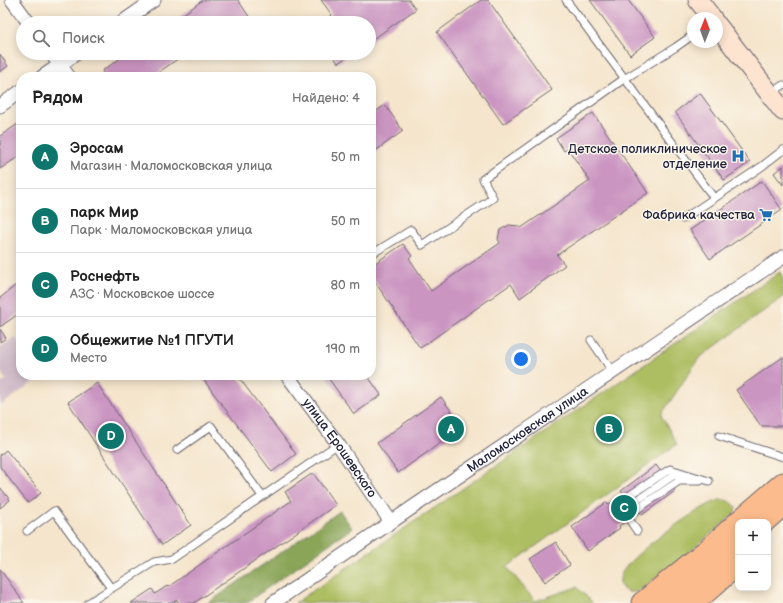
<!DOCTYPE html>
<html lang="ru">
<meta charset="utf-8">
<style>
:root{--surface:#fff;--page:#f2f2f2;--text:#222;--muted:#767676;--line:#e0e0e0;--accent:#0f766e}
body{margin:0;font-family:"Balsamiq Sans",sans-serif;background:var(--page);color:var(--text)}
.controls{position:absolute;right:12px;bottom:12px;display:grid;overflow:hidden;border-radius:8px;box-shadow:0 2px 10px #0003}
.controls button{width:36px;height:36px;display:grid;place-items:center;padding:0;border:0;border-bottom:1px solid var(--line);background:var(--surface);color:var(--text);font:20px sans-serif}
.compass{position:absolute;left:687px;top:12px;width:36px;height:36px;border-radius:50%;background:var(--surface);box-shadow:0 2px 10px #0003;rotate:1deg}
.you{position:absolute;left:521px;top:359px;width:14px;height:14px;margin:-10px;border:3px solid #fff;border-radius:50%;background:#1a73e8;box-shadow:0 0 0 6px #1a73e833}
.badge{display:grid;place-items:center;width:26px;height:26px;border-radius:50%;background:var(--accent);color:#fff;font-size:13px;font-weight:700}
.pin{position:absolute;translate:-50% -50%;border:2px solid #fff;box-shadow:0 1px 4px #0006}
.list{margin:0;padding:0;list-style:none}
h2{display:flex;justify-content:space-between;align-items:center;height:52px;margin:0;padding:0 16px;font-size:17px}
h2 small{font-size:13px;font-weight:400;color:var(--muted)}
.list li{display:grid;grid-template-columns:26px 1fr auto;gap:12px;align-items:center;box-sizing:border-box;height:64px;padding:0 16px;border-top:1px solid var(--line)}
.list b{display:block;font-size:15px;white-space:nowrap}
.list p{margin:0;font-size:13px;white-space:nowrap;color:var(--muted)}
.list em{font-size:13px;font-style:normal;color:var(--muted)}
.icon{flex:none;width:22px;height:22px;fill:none;stroke:currentColor;stroke-width:2;stroke-linecap:round;stroke-linejoin:round}
.map{position:relative;flex:none;width:783px;height:603px;overflow:hidden}
.search{position:absolute;background:var(--surface);box-shadow:0 2px 10px #0003;left:16px;top:16px;width:360px;height:44px;display:flex;align-items:center;gap:10px;box-sizing:border-box;padding:0 14px;border-radius:22px;color:var(--muted);font-size:15px}
.panel{position:absolute;background:var(--surface);box-shadow:0 2px 10px #0003;left:16px;top:72px;width:360px;height:308px;border-radius:16px}
.map>svg:first-child{display:block}
.industrial{fill:#d1bdc9}
.green{fill:#adbe62;stroke:#68704e}
.forest{fill:#8aa558;stroke:#56644a}
.building{fill:#cb95c2}
.lines{fill:none;stroke-linecap:round;stroke-linejoin:round}
.lane-casing{stroke:#6c666e;stroke-width:9}
.street-casing{stroke:#6c666e;stroke-width:15}
.secondary-casing{stroke:#6c666e;stroke-width:21}
.primary-casing{stroke:#6c666e;stroke-width:23}
.lane{stroke:#fff;stroke-width:7}
.street{stroke:#fff;stroke-width:13}
.secondary{stroke:#fde4d1;stroke-width:19}
.primary{stroke:#fbbb8d;stroke-width:21}
.labels{text-anchor:middle;dominant-baseline:central;stroke-width:3;stroke-linejoin:round;paint-order:stroke}
.poi-label{font-size:13px;fill:#22223b;stroke:#fbf7ec;text-anchor:end}
.street-label{font-size:13px;fill:#22223b;stroke:#fbf7ec}
</style>
<div class="map">
<svg width="783" height="603" viewBox="0 0 783 603">
<rect width="100%" height="100%" fill="#fbf7ec"/>
<filter id="ink" filterUnits="userSpaceOnUse"><feTurbulence type="fractalNoise" baseFrequency=".025" numOctaves="2"/><feDisplacementMap in="SourceGraphic" scale="8" xChannelSelector="R" yChannelSelector="G"/><feConvolveMatrix kernelMatrix="1 2 1 2 8 2 1 2 1" color-interpolation-filters="sRGB"/></filter>
<filter id="wash" filterUnits="userSpaceOnUse"><feTurbulence type="fractalNoise" baseFrequency=".012" numOctaves="4" result="noise"/><feDisplacementMap in="SourceGraphic" scale="16" xChannelSelector="R" yChannelSelector="G"/><feGaussianBlur stdDeviation="0.9" result="paint"/><feColorMatrix in="noise" values="0 0 0 0 0 0 0 0 0 0 0 0 0 0 0 0 0 1.4 0 .05"/><feComposite in="paint" operator="in"/></filter>
<g filter="url(#wash)">
<rect width="100%" height="100%" fill="#f5e5cc"/>
<!-- industrial -->
<path class="industrial" d="M15,337L21,346V375H41L42,376L0,406V384L6,380L0,371V347Z"/>
<!-- green -->
<g class="green">
<path d="M780,272L783,279V297L699,358L661,415L677,444L507,567L535,601L577,587L593,603H295Z"/>
<path d="M720,500C727,500 733,501 736,508L735,513C708,536 682,559 654,579C648,584 641,591 634,592C629,593 625,591 622,588C619,584 620,578 621,574C626,558 703,503 720,500Z"/>
</g>
<!-- forest -->
<path class="forest" d="M340,511L352,528L246,603H208Z"/>
<g id="blocks">
<!-- building -->
<g class="building">
<path d="M203,0H238L252,21L249,23H171Z"/>
<path d="M321,0H409L416,9L369,42V23H321L332,15Z"/>
<path d="M481,0H488L552,90L503,124L437,32Z"/>
<path d="M590,0H628L655,37L630,55Z"/>
<path d="M128,53H186L152,77H106L102,71Z"/>
<path d="M331,53H353L338,63Z"/>
<path d="M0,54L8,66L0,72Z"/>
<path d="M700,93L750,162L724,180L675,112Z"/>
<path d="M385,105L403,131L371,154V115Z"/>
<path d="M593,113L648,193L557,255L565,265L520,298L511,284L420,348L371,276V266L403,244L412,256L409,258L431,291L500,243L498,239L500,230L509,225L518,226L521,228L590,181L568,149L564,151L556,138Z"/>
<path d="M21,122V155L0,169V136Z"/>
<path d="M783,166V185L774,173Z"/>
<path d="M762,181L782,210L710,259L690,230Z"/>
<path d="M16,285L21,292V312L0,327V298Z"/>
<path d="M0,329L6,338L0,342Z"/>
<path d="M783,357V426H761L736,390Z"/>
<path d="M200,375H237L296,454L272,472Z"/>
<path d="M326,375H367L381,395L354,414Z"/>
<path d="M97,383L191,525L162,545L68,402Z"/>
<path d="M441,397L463,427L398,473L377,443Z"/>
<path d="M6,450L41,493L28,503L0,467V455Z"/>
<path d="M656,465L675,491L642,515L640,512L619,526L620,528L588,551L572,527L607,502L608,505L623,494L621,491Z"/>
<path d="M313,473L336,505L194,603H179L177,600L172,603H131L152,589L155,594L167,586L168,587L291,501L285,492Z"/>
<path d="M0,487L10,500L0,508Z"/>
<path d="M556,542L570,565L545,582L530,559Z"/>
<path d="M0,569L24,603H0Z"/>
</g>
</g>
</g>
<g filter="url(#ink)">
<use href="#blocks" fill-opacity="0" stroke="#6c666e" stroke-width="1"/>
<g class="lines">
<!-- lane casing -->
<g class="lane-casing">
<g id="lane">
<path d="M566,0L714,198"/>
<path d="M770,94L783,85"/>
<path d="M683,219L761,167L783,150"/>
<path d="M371,247L375,252L411,230L422,245L493,198L483,179L621,81L676,47L693,35"/>
<path d="M591,340L613,372"/>
<path d="M719,436L783,457"/>
<path d="M177,450L211,426L262,496"/>
<path d="M623,510L674,475L683,477"/>
<path d="M627,516L679,481H700"/>
<path d="M27,531L54,511L111,588"/>
<path d="M637,531L618,503L670,469L709,481"/>
<path d="M88,603L154,562L172,559L338,444"/>
</g>
</g>
<!-- street casing -->
<g class="street-casing">
<g id="street">
<path d="M12,0L29,23"/>
<path d="M121,23L154,0"/>
<path d="M51,53L69,77"/>
<path d="M42,77L77,53"/>
<path d="M0,106L21,91"/>
<path id="s1" d="M287,375L338,444L391,522"/>
<path id="s2" d="M273,603L416,505L783,257"/>
</g>
</g>
<!-- secondary casing -->
<g class="secondary-casing">
<g id="secondary">
<path d="M698,0L712,18"/>
<path d="M717,25L783,111"/>
</g>
</g>
<!-- primary casing -->
<g class="primary-casing">
<g id="primary">
<path d="M738,522L783,483"/>
<path d="M764,522L783,505"/>
<path d="M642,603L707,550L738,522"/>
<path d="M669,603L738,545"/>
<path d="M693,603L702,596L738,564"/>
</g>
</g>
<!-- lane -->
<use href="#lane" class="lane"/>
<!-- street -->
<use href="#street" class="street"/>
<!-- secondary -->
<use href="#secondary" class="secondary"/>
<!-- primary -->
<use href="#primary" class="primary"/>
</g>
</g>
<!-- icons -->
<defs>
<g id="hospital-bare" transform="scale(1.08)"><path d="M-5-5h3v3.5h4V-5h3V5h-3V1.5h-4V5h-3Z" fill="#1f6fb2" stroke="#fbf7ec" stroke-width="2.5" paint-order="stroke"/></g>
<g id="supermarket-bare" transform="scale(1.08)"><path d="M-6-5.5h2.5l.6 2H6L4.5 2H-2.5L-4.4-4H-6ZM-1.5 3.2a1.3 1.3 0 1 0 .1 0ZM3 3.2a1.3 1.3 0 1 0 .1 0Z" fill="#1f6fb2" stroke="#fbf7ec" stroke-width="2.5" paint-order="stroke"/></g>
</defs>
<g fill-rule="evenodd">
<use href="#hospital-bare" x="738" y="156"/>
<use href="#supermarket-bare" x="766" y="215"/>
</g>
<g class="labels">
<!-- poi labels -->
<g class="poi-label">
<text x="727" y="149">Детское поликлиническое<tspan x="727" dy="15">отделение</tspan></text>
<text x="755" y="215">Фабрика качества</text>
</g>
<!-- street labels -->
<g class="street-label">
<text stroke="none"><textPath href="#s2" startOffset="308">Маломосковская улица</textPath></text>
<text stroke="none"><textPath href="#s1" startOffset="90">улица Ерошевского</textPath></text>
</g>
</g>
</svg>
<div class="controls">
<button>+</button>
<button>−</button>
</div>
<svg class="compass" viewBox="-18 -18 36 36"><path d="M0-13l5 13h-10z" fill="#e53935"/><path d="M0 13l5-13h-10z" fill="#767676"/></svg>
<div class="you"></div>
<div class="pin badge" style="left:451px;top:429px">A</div>
<div class="pin badge" style="left:609px;top:429px">B</div>
<div class="pin badge" style="left:624px;top:508px">C</div>
<div class="pin badge" style="left:111px;top:436px">D</div>
<div class="search"><svg class="icon" aria-label="search" viewBox="0 0 24 24"><circle cx="10" cy="10" r="6"/><path d="M15 15l6 6"/></svg>Поиск</div>
<section class="panel">
<h2>Рядом<small>Найдено: 4</small></h2>
<ul class="list">
<li><span class="badge">A</span><div><b>Эросам</b><p>Магазин · Маломосковская улица</p></div><em>50 m</em></li>
<li><span class="badge">B</span><div><b>парк Мир</b><p>Парк · Маломосковская улица</p></div><em>50 m</em></li>
<li><span class="badge">C</span><div><b>Роснефть</b><p>АЗС · Московское шоссе</p></div><em>80 m</em></li>
<li><span class="badge">D</span><div><b>Общежитие №1 ПГУТИ</b><p>Место</p></div><em>190 m</em></li>
</ul>
</section>
</div>
